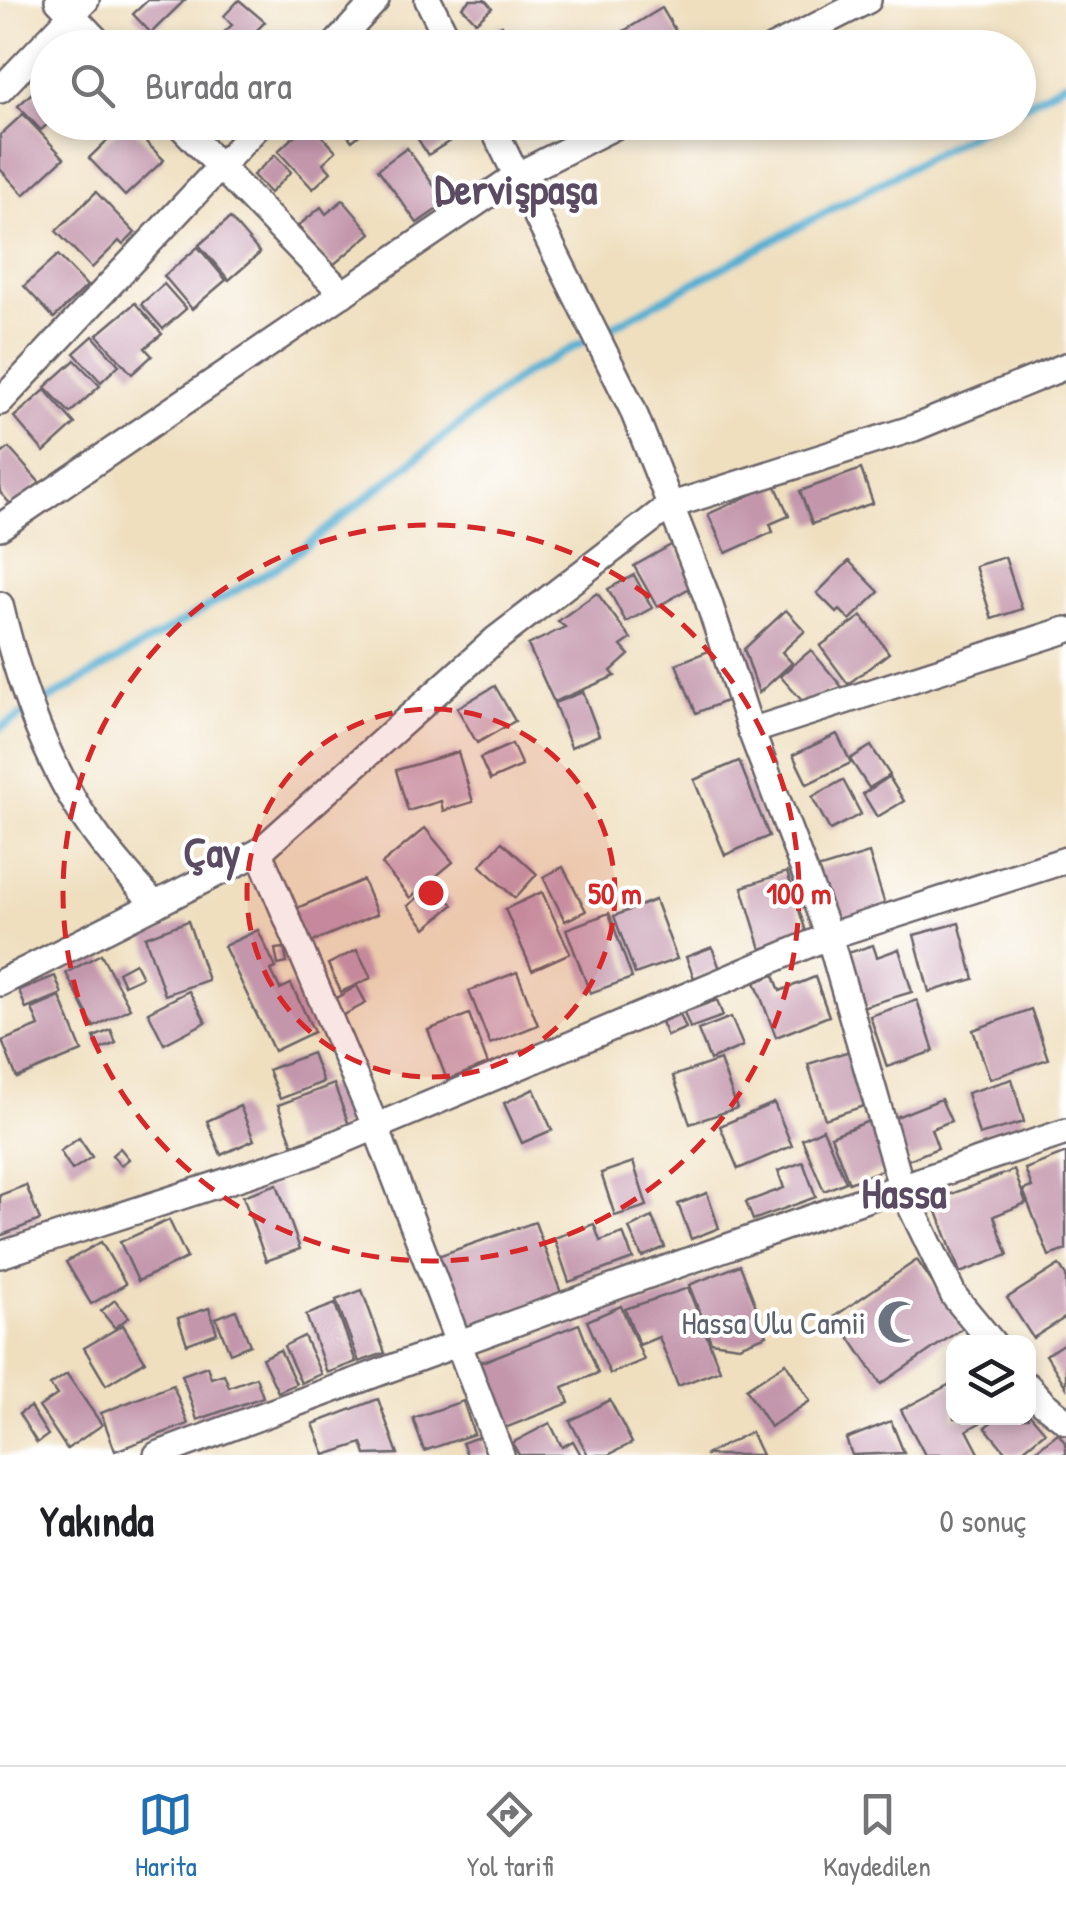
<!DOCTYPE html>
<html lang="tr">
<meta charset="utf-8">
<style>
:root{--surface:#fff;--page:#f6f6f6;--text:#202124;--muted:#757577;--line:#e0e0e0;--accent:#1f6fb2}
body{margin:0;font-family:"Patrick Hand",sans-serif;background:var(--page);color:var(--text)}
.controls{position:absolute;right:30px;bottom:30px;display:grid;overflow:hidden;border-radius:20px;box-shadow:0 5px 15px #0003}
.controls button{width:90px;height:90px;display:grid;place-items:center;padding:0;border:0;border-bottom:2px solid var(--line);background:var(--surface);color:var(--text);font:50px sans-serif}
.list{margin:0;padding:0;list-style:none}
h2{display:flex;justify-content:space-between;align-items:center;height:130px;margin:0;padding:0 40px;font-size:42px}
h2 small{font-size:32px;font-weight:400;color:var(--muted)}
.icon{flex:none;width:55px;height:55px;fill:none;stroke:currentColor;stroke-width:2;stroke-linecap:round;stroke-linejoin:round}
.map{position:relative;flex:none;width:1066px;height:1455px;overflow:hidden}
.search{position:absolute;background:var(--surface);box-shadow:0 5px 15px #0003;left:30px;right:30px;top:30px;height:110px;display:flex;align-items:center;gap:25px;box-sizing:border-box;padding:0 35px;border-radius:55px;color:var(--muted);font-size:38px}
.sheet{height:310px;background:var(--surface)}
nav{display:flex;justify-content:space-around;align-items:center;box-sizing:border-box;height:140px;border-top:2px solid var(--line);background:var(--surface);font-size:28px;color:var(--muted)}
nav a{display:grid;justify-items:center;gap:5px}
nav .on{color:var(--accent)}
.map>svg:first-child{display:block}
.lines{fill:none;stroke-linecap:round;stroke-linejoin:round}
.stream{stroke:#53aed1;stroke-width:8}
.building{fill:#c396ac}
.minor-casing{stroke:#6a6469;stroke-width:30}
.minor{stroke:#fff;stroke-width:25}
.ring{fill:none;stroke:#d62828;stroke-width:5;stroke-dasharray:18 12}
.labels{text-anchor:middle;dominant-baseline:central;stroke-width:8;stroke-linejoin:round;paint-order:stroke}
.worship-label{font-size:32px;fill:#5b616d;stroke:#fff;text-anchor:end}
.district-label{font-size:42px;font-weight:bold;fill:#5a4b63;stroke:#fff}
.centre{fill:#d62828;stroke:#fff;stroke-width:5}
.ring-label{font-size:30px;text-anchor:middle;font-weight:bold;fill:#d62828;stroke:#fff;stroke-width:8;stroke-linejoin:round;paint-order:stroke}
</style>
<div class="map">
<svg width="1066" height="1455" viewBox="0 0 1066 1455">
<rect width="100%" height="100%" fill="#fff"/>
<filter id="ink" filterUnits="userSpaceOnUse"><feTurbulence type="fractalNoise" baseFrequency=".01" numOctaves="2"/><feDisplacementMap in="SourceGraphic" scale="20" xChannelSelector="R" yChannelSelector="G"/><feConvolveMatrix kernelMatrix="1 2 1 2 8 2 1 2 1" color-interpolation-filters="sRGB"/></filter>
<filter id="wash" filterUnits="userSpaceOnUse"><feTurbulence type="fractalNoise" baseFrequency=".0048" numOctaves="4" result="noise"/><feDisplacementMap in="SourceGraphic" scale="40" xChannelSelector="R" yChannelSelector="G"/><feGaussianBlur stdDeviation="2.25" result="paint"/><feColorMatrix in="noise" values="0 0 0 0 0 0 0 0 0 0 0 0 0 0 0 0 0 1.4 0 .05"/><feComposite in="paint" operator="in"/></filter>
<g filter="url(#wash)">
<rect width="100%" height="100%" fill="#efdfbf"/>
<g class="lines">
<!-- stream -->
<g class="stream">
<path d="M1018,109L1066,82"/>
<path d="M0,728L285,562L522,375L994,122"/>
</g>
</g>
<g id="blocks">
<!-- building -->
<g class="building">
<path d="M148,0H185L151,33L133,14Z"/>
<path d="M239,0L265,22L245,42L250,48H227L218,38L232,25L224,16Z"/>
<path d="M470,0H485L492,8L476,22L462,7Z"/>
<path d="M662,8L682,42L674,48H620L614,37Z"/>
<path d="M502,25L513,46L473,48L470,42Z"/>
<path d="M48,75V101L35,87Z"/>
<path d="M33,92L48,107V124L41,130L18,106Z"/>
<path d="M23,114L64,158L24,195L0,169V135Z"/>
<path d="M126,122L164,160L125,196L89,158Z"/>
<path d="M309,122L336,151L323,163L331,172L313,189L278,151Z"/>
<path d="M337,122H375L352,141Z"/>
<path d="M407,122H474L475,125L428,155Z"/>
<path d="M407,148L446,203L417,223L378,169Z"/>
<path d="M275,155L291,172L270,193L253,175Z"/>
<path d="M96,192L135,233L123,245L119,241L92,268L56,231Z"/>
<path d="M343,200L371,233L332,266L298,226L321,207L326,214Z"/>
<path d="M230,218L260,253L229,280L199,245Z"/>
<path d="M198,247L226,280L192,309L164,276Z"/>
<path d="M58,255L87,286L54,318L24,286Z"/>
<path d="M164,284L186,309L163,329L141,304Z"/>
<path d="M135,303L162,334L145,348L152,356L132,374L97,335Z"/>
<path d="M93,336L119,365L101,382L74,353Z"/>
<path d="M75,360L100,386L70,413L45,387Z"/>
<path d="M45,390L75,424L44,452L14,417Z"/>
<path d="M9,448L40,483L13,507L0,492V455Z"/>
<path d="M861,469L873,503L812,524L800,491Z"/>
<path d="M775,484L789,516L770,524L773,532L726,553L708,514Z"/>
<path d="M673,544L696,584L657,607L634,566Z"/>
<path d="M1005,557L1022,609L992,619L975,566Z"/>
<path d="M849,561L879,592L850,620L840,610L837,613L817,593Z"/>
<path d="M634,575L652,608L626,622L608,589Z"/>
<path d="M597,593L631,639L621,646L629,655L611,671L615,676L554,702L528,645L565,627L558,621Z"/>
<path d="M786,610L805,631L782,652L792,663L759,693L744,649Z"/>
<path d="M862,616L889,653L848,684L820,646Z"/>
<path d="M711,650L731,699L696,713L676,664Z"/>
<path d="M811,650L842,687L804,703L780,676Z"/>
<path d="M495,686L515,721L477,743L457,708Z"/>
<path d="M583,692L599,735L571,747L554,703Z"/>
<path d="M837,734L851,763L807,784L793,755Z"/>
<path d="M512,744L522,766L490,780L480,758Z"/>
<path d="M871,746L890,775L869,788L850,759Z"/>
<path d="M458,752L473,802L443,811L441,801L408,811L396,770Z"/>
<path d="M739,761L769,836L725,855L694,780Z"/>
<path d="M889,777L904,801L877,817L863,794Z"/>
<path d="M843,780L861,814L830,830L812,797Z"/>
<path d="M425,828L453,862L410,898L382,864Z"/>
<path d="M502,842L537,874L515,898L480,866Z"/>
<path d="M869,853L886,908L834,924L817,869Z"/>
<path d="M563,867L586,911L565,921L543,877Z"/>
<path d="M787,872L807,935L761,949L742,887Z"/>
<path d="M363,880L377,914L305,945L290,911Z"/>
<path d="M435,883L453,905L426,928L408,906Z"/>
<path d="M542,892L570,953L532,970L505,909Z"/>
<path d="M655,900L677,959L635,974L614,916Z"/>
<path d="M609,913L632,978L590,993L566,929Z"/>
<path d="M188,921L208,980L165,995L145,937Z"/>
<path d="M959,923L974,979L929,992L914,935Z"/>
<path d="M258,930L276,968L271,970L280,989L291,984L314,1032L274,1051L224,946Z"/>
<path d="M873,945L877,957L899,949L912,992L862,1007L845,954Z"/>
<path d="M712,947L720,969L694,978L686,957Z"/>
<path d="M284,948L287,963L278,965L275,949Z"/>
<path d="M357,950L371,978L341,992L328,964Z"/>
<path d="M101,954L130,1008L94,1027L66,973Z"/>
<path d="M135,963L142,977L124,985L118,972Z"/>
<path d="M517,972L538,1025L490,1044L469,991Z"/>
<path d="M774,975L780,991L815,977L829,1016L776,1037L755,982Z"/>
<path d="M55,976L62,994L26,1009L19,990Z"/>
<path d="M357,986L366,1003L340,1017L331,1001Z"/>
<path d="M189,991L206,1022L164,1044L148,1012Z"/>
<path d="M60,997L82,1051L17,1078L2,1041L39,1026L32,1009Z"/>
<path d="M717,1000L723,1016L690,1028L684,1012Z"/>
<path d="M917,1000L934,1051L887,1067L870,1016Z"/>
<path d="M1031,1009L1048,1059L990,1079L973,1030Z"/>
<path d="M469,1014L488,1064L447,1080L428,1030Z"/>
<path d="M680,1014L686,1028L667,1036L661,1022Z"/>
<path d="M731,1017L743,1046L710,1060L698,1030Z"/>
<path d="M111,1030L116,1043L99,1050L94,1037Z"/>
<path d="M856,1049L873,1103L825,1119L808,1064Z"/>
<path d="M312,1053L323,1082L280,1099L268,1070Z"/>
<path d="M720,1060L737,1108L690,1124L673,1076Z"/>
<path d="M1012,1079L1024,1122L979,1135L967,1093Z"/>
<path d="M334,1084L349,1125L293,1145L278,1105Z"/>
<path d="M534,1089L552,1130L522,1143L504,1103Z"/>
<path d="M941,1099L951,1121L931,1129L938,1148L908,1160L891,1119Z"/>
<path d="M774,1103L792,1146L738,1169L720,1126Z"/>
<path d="M240,1106L254,1140L221,1155L207,1121Z"/>
<path d="M874,1119L892,1166L849,1183L831,1136Z"/>
<path d="M823,1129L846,1182L824,1191L802,1139Z"/>
<path d="M79,1138L92,1157L72,1170L60,1151Z"/>
<path d="M120,1148L129,1159L121,1165L112,1155Z"/>
<path d="M1066,1153V1250L1049,1256L1023,1190L1032,1187L1025,1169Z"/>
<path d="M633,1162L647,1206L615,1216L601,1173Z"/>
<path d="M803,1162L816,1197L753,1220L746,1202L784,1188L778,1171Z"/>
<path d="M1014,1170L1026,1203L994,1216L1008,1255L960,1273L933,1201Z"/>
<path d="M277,1184L300,1249L266,1261L243,1196Z"/>
<path d="M26,1185L40,1220L0,1236V1195Z"/>
<path d="M707,1193L719,1228L691,1239L678,1204Z"/>
<path d="M652,1217L665,1247L642,1257L629,1228Z"/>
<path d="M169,1220L187,1258L138,1281L120,1242Z"/>
<path d="M535,1222L561,1293L460,1329L435,1257Z"/>
<path d="M594,1224L600,1241L623,1233L633,1259L569,1282L554,1238Z"/>
<path d="M101,1242L126,1284L91,1304L66,1262Z"/>
<path d="M917,1260L963,1328L881,1384L835,1316Z"/>
<path d="M740,1265L767,1335L739,1346L711,1342L689,1285Z"/>
<path d="M1059,1265L1066,1276V1317L1033,1338L1007,1298Z"/>
<path d="M688,1288L720,1370L678,1386L659,1337L639,1345L625,1309Z"/>
<path d="M362,1290L385,1353L359,1362L336,1300Z"/>
<path d="M115,1300L129,1317L115,1328L101,1311Z"/>
<path d="M335,1304L356,1362L327,1373L306,1315Z"/>
<path d="M621,1306L644,1360L610,1374L587,1321Z"/>
<path d="M209,1308L217,1333L187,1344L178,1318Z"/>
<path d="M236,1310L250,1345L230,1353L216,1318Z"/>
<path d="M579,1324L598,1373L563,1387L569,1403L500,1430L474,1365Z"/>
<path d="M123,1325L145,1361L106,1385L84,1348Z"/>
<path d="M304,1336L321,1374L301,1383L284,1346Z"/>
<path d="M1066,1342V1387L1046,1355Z"/>
<path d="M280,1350L296,1384L278,1392L262,1358Z"/>
<path d="M786,1363L810,1401L770,1427L746,1389Z"/>
<path d="M207,1366L211,1378L224,1374L229,1387L256,1377L263,1397L197,1420L182,1375Z"/>
<path d="M67,1374L102,1425L67,1449L39,1407L57,1395L50,1385Z"/>
<path d="M954,1382V1418H989L967,1430L980,1455H925L901,1410Z"/>
<path d="M173,1385L188,1424L115,1451L101,1413Z"/>
<path d="M378,1399L398,1454L366,1455L362,1443L325,1455L313,1424Z"/>
<path d="M610,1400L632,1443L608,1455H588L570,1421Z"/>
<path d="M463,1401L474,1434L424,1451L413,1418Z"/>
<path d="M30,1407L48,1435L37,1443L19,1414Z"/>
<path d="M1028,1412L1045,1432L1017,1455H1008L985,1427L997,1418H1028Z"/>
<path d="M891,1421L904,1453L852,1455L846,1439Z"/>
<path d="M550,1423L562,1447L573,1441L581,1455H519L512,1443Z"/>
<path d="M751,1432L762,1455H705Z"/>
<path d="M1058,1433L1066,1444V1455H1030Z"/>
<path d="M481,1436L488,1455H467L462,1443Z"/>
</g>
</g>
</g>
<g filter="url(#ink)">
<use href="#blocks" fill-opacity="0" stroke="#6a6469" stroke-width="2.5"/>
<g class="lines">
<!-- minor casing -->
<g class="minor-casing">
<g id="minor">
<path d="M58,0L104,48"/>
<path d="M428,0L452,48"/>
<path d="M332,48L376,0"/>
<path d="M773,48L868,0"/>
<path d="M0,90L86,0"/>
<path d="M177,122L343,294"/>
<path d="M490,122L632,408L708,600L751,731L829,936L901,1186L954,1296L992,1342"/>
<path d="M0,402L262,122"/>
<path d="M0,527L516,176L623,122"/>
<path d="M0,605C20,687 48,771 100,840C117,862 136,883 155,905"/>
<path d="M751,731L1066,630"/>
<path d="M259,852L375,1125L501,1455"/>
<path d="M0,983L259,852L495,640L669,506L914,428L1066,366"/>
<path d="M0,1255L311,1154L829,936L1066,860"/>
<path d="M1028,1386L1043,1403L1066,1421"/>
<path d="M157,1455C458,1342 760,1232 1066,1132"/>
</g>
</g>
<!-- minor -->
<use href="#minor" class="minor"/>
</g>
</g>
<!-- distance rings -->
<circle cx="431" cy="893" r="184" fill="#d62828" fill-opacity=".12"/>
<g class="ring">
<circle cx="431" cy="893" r="184"/>
<circle cx="431" cy="893" r="368"/>
</g>
<!-- icons -->
<defs>
<g id="mosque-bare" transform="scale(3.45)"><path d="M3.5-4.9A6 6 0 1 0 3.5 4.9A5 5 0 1 1 3.5-4.9Z" fill="#6b7280" stroke="#fff" stroke-width="2.5" paint-order="stroke"/></g>
</defs>
<g fill-rule="evenodd">
<use href="#mosque-bare" x="899" y="1322"/>
</g>
<g class="labels">
<!-- worship labels -->
<g class="worship-label">
<text x="866" y="1322">Hassa Ulu Camii</text>
</g>
<!-- district labels -->
<g class="district-label">
<text x="516" y="188">Dervişpaşa</text>
<text x="212" y="851">Çay</text>
<text x="904" y="1192">Hassa</text>
</g>
</g>
<circle cx="431" cy="893" r="15" class="centre"/>
<g class="ring-label">
<text x="615" y="904">50 m</text>
<text x="799" y="904">100 m</text>
</g>
</svg>
<div class="controls">
<button><svg class="icon" aria-label="layers" viewBox="0 0 24 24"><path d="M12 4l9 5-9 5-9-5zM3 14l9 5 9-5"/></svg></button>
</div>
<div class="search"><svg class="icon" aria-label="search" viewBox="0 0 24 24"><circle cx="10" cy="10" r="6"/><path d="M15 15l6 6"/></svg>Burada ara</div>
</div>
<section class="sheet">
<h2>Yakında<small>0 sonuç</small></h2>
<ul class="list">
</ul>
</section>
<nav>
<a class="on"><svg class="icon" aria-label="map" viewBox="0 0 24 24"><path d="M3 6l6-2 6 2 6-2v14l-6 2-6-2-6 2zM9 4v14M15 6v14"/></svg>Harita</a>
<a><svg class="icon" aria-label="directions" viewBox="0 0 24 24"><path d="M12 3l9 9-9 9-9-9zM9 14v-3h6M13 9l2 2-2 2"/></svg>Yol tarifi</a>
<a><svg class="icon" aria-label="saved" viewBox="0 0 24 24"><path d="M7 4h10v16l-5-4-5 4z"/></svg>Kaydedilen</a>
</nav>
